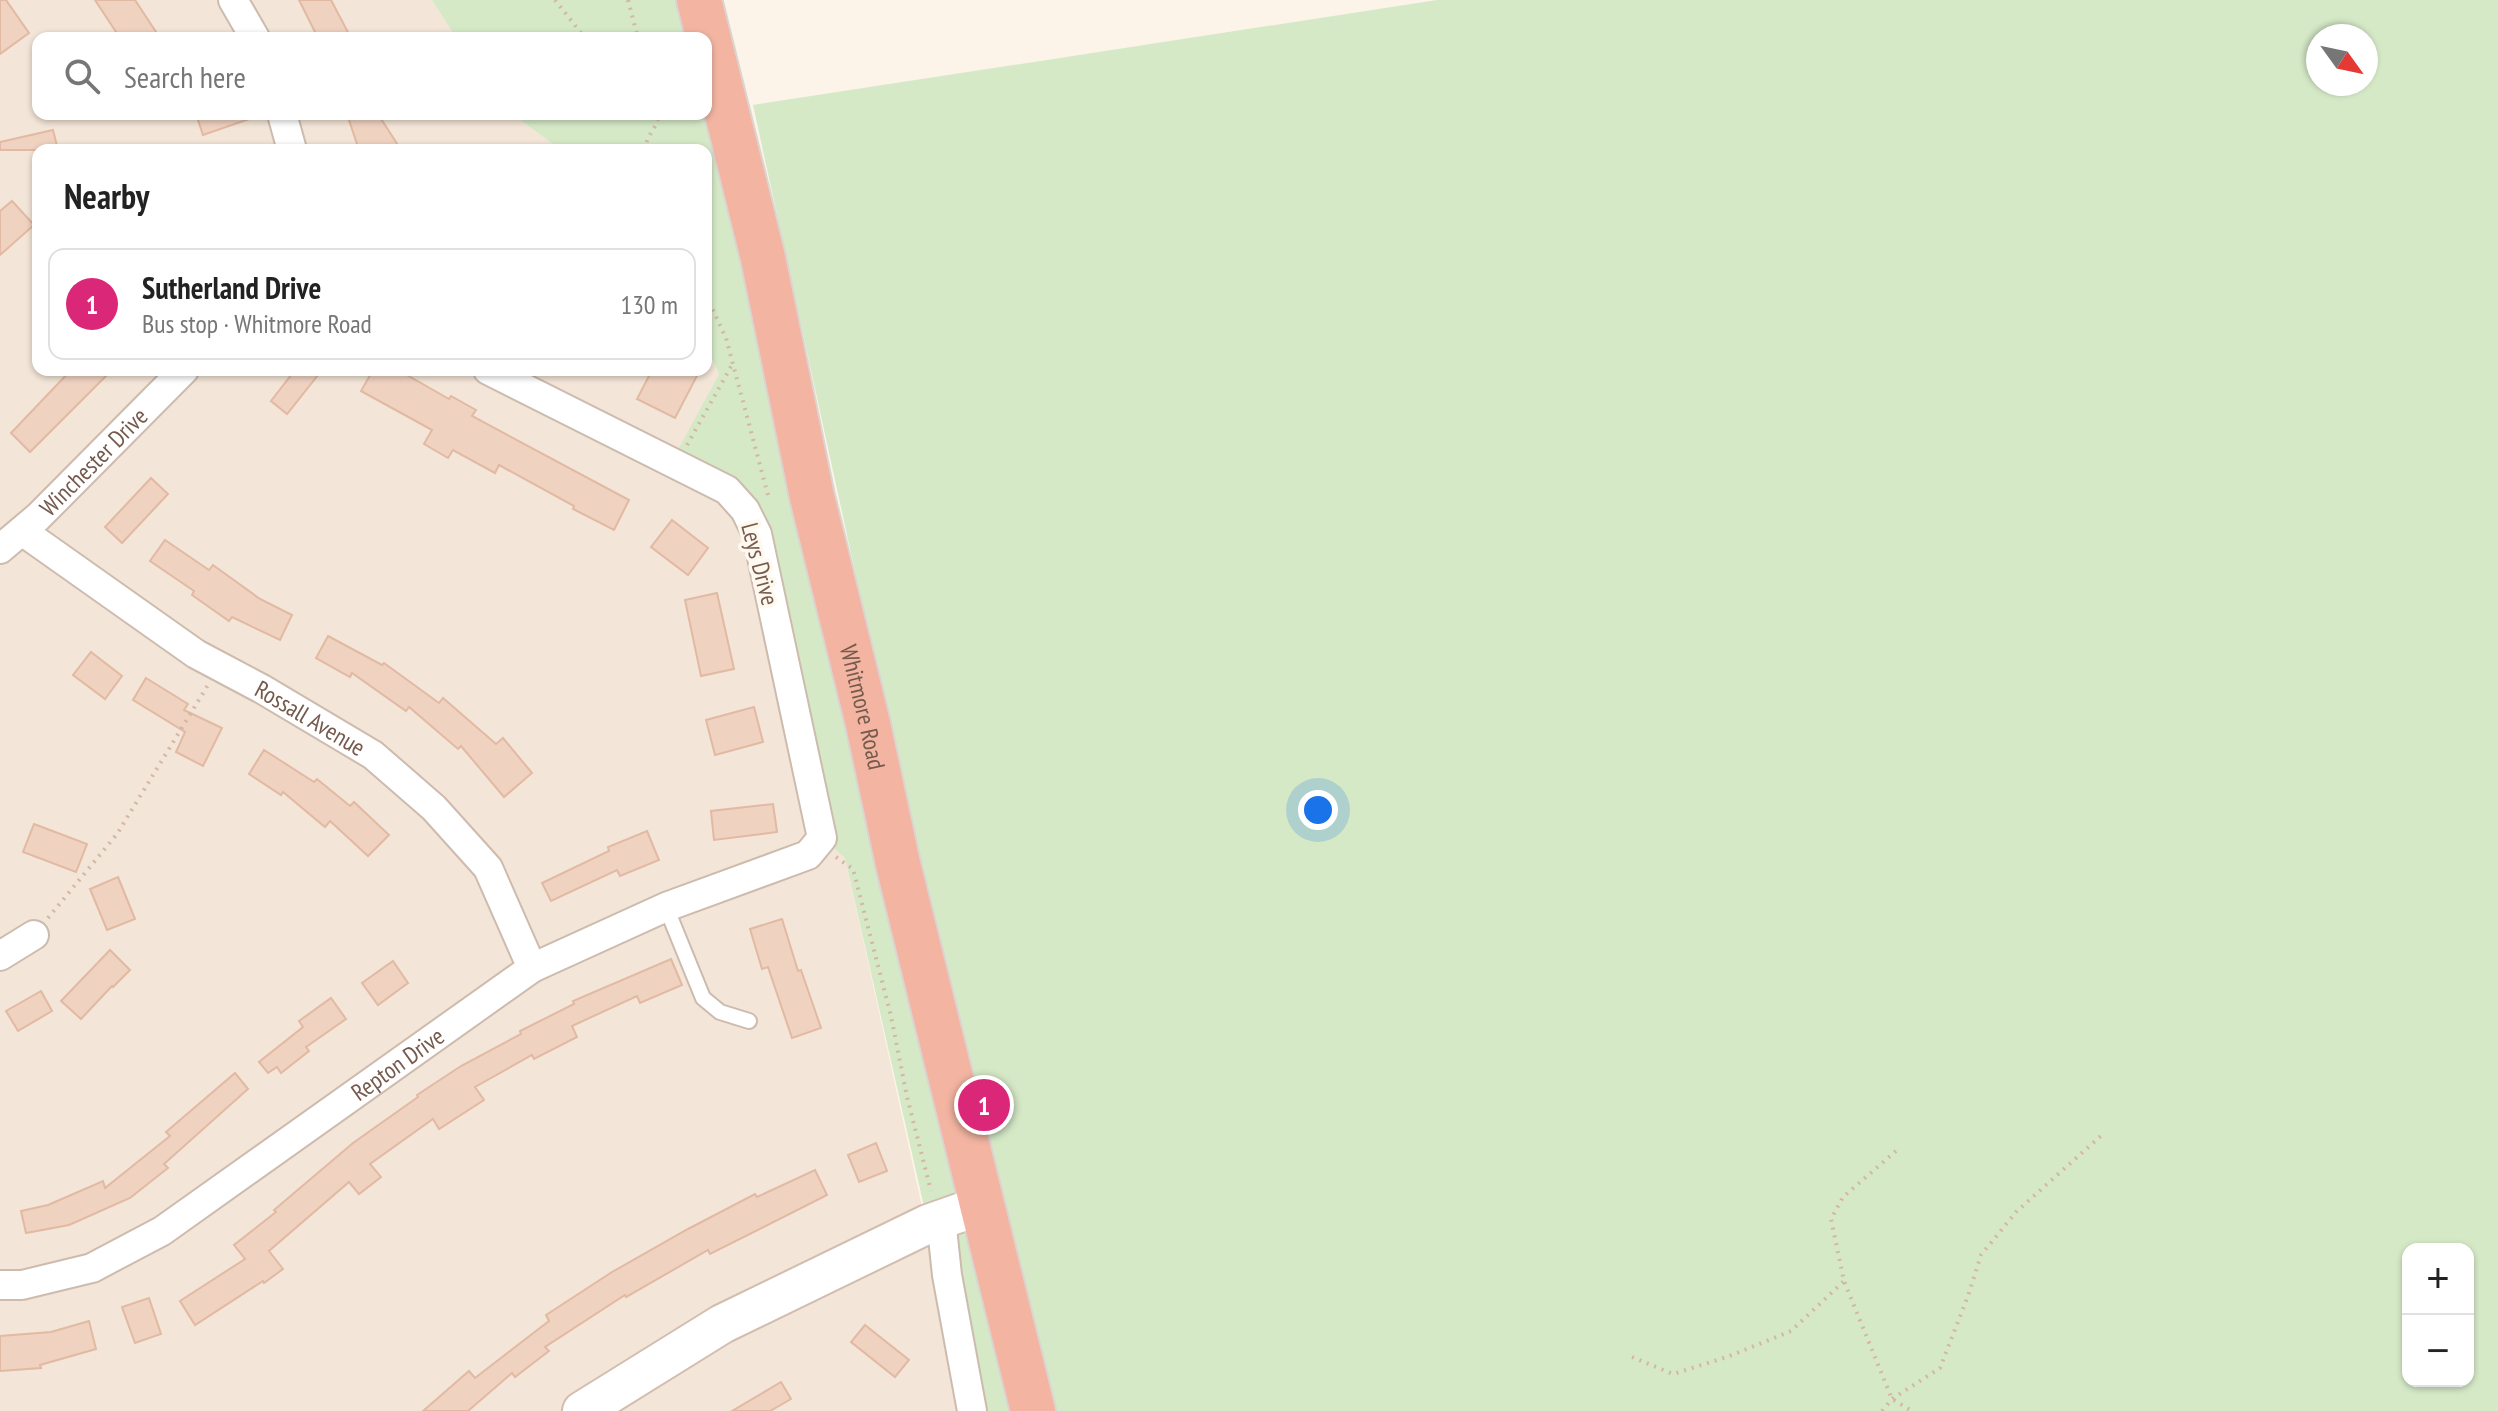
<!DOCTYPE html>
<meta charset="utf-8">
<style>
:root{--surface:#fff;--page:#f6f6f6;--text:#222;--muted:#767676;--line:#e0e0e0;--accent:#db2777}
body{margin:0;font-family:"PT Sans Narrow",sans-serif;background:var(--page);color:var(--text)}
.controls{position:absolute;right:24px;bottom:24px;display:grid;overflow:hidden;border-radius:16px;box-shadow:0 2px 6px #0004}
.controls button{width:72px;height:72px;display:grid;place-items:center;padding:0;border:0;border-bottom:2px solid var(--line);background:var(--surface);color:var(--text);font:40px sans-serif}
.compass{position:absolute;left:2306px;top:24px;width:72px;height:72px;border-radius:50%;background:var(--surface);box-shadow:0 2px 6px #0004;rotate:123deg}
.you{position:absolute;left:1318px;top:810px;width:28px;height:28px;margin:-20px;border:6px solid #fff;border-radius:50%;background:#1a73e8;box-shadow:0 0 0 12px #1a73e833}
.badge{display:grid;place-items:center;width:52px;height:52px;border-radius:50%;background:var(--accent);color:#fff;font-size:26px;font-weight:700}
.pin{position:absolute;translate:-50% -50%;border:4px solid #fff;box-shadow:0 2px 8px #0006}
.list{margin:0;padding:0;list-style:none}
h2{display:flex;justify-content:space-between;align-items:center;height:104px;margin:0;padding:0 32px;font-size:34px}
h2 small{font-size:26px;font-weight:400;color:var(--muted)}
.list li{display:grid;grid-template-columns:52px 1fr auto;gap:24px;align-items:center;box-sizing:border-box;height:112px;margin:0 16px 16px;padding:0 16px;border:2px solid var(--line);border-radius:16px}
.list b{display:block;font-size:30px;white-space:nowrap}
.list p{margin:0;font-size:26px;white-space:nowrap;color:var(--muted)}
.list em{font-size:26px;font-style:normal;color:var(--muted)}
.icon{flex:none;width:44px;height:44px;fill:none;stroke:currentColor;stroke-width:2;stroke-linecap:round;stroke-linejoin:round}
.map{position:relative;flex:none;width:2498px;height:1411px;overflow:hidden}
.search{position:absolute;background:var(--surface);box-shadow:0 2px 6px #0004;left:32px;top:32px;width:680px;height:88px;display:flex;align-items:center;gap:20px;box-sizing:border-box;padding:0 28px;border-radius:16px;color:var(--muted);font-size:30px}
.panel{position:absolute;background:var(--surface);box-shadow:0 2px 6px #0004;left:32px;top:144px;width:680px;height:232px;border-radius:16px}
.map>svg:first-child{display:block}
.residential{fill:#f3e5d7}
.green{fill:#d5e9c7;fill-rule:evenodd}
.building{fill:#f0d2c1;stroke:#e2b9a2;stroke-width:2}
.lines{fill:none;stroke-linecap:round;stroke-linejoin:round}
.lane-casing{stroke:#cdbbae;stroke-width:18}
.street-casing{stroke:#cdbbae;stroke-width:32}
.secondary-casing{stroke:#d2bdaf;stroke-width:42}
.highway-casing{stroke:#dbd4d1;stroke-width:48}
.path{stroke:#d5b6a4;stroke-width:4;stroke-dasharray:2 6;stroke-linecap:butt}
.lane{stroke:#fff;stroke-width:14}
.street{stroke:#fff;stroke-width:28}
.secondary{stroke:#fff;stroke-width:38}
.highway{stroke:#f3b5a2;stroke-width:44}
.labels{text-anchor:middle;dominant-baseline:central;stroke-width:7;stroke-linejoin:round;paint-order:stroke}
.street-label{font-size:24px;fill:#755a4d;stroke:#fef8ef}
</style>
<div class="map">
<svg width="2498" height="1411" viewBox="0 0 2498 1411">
<rect width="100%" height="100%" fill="#fcf4e8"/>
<!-- residential -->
<path class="residential" d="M0,0H432L456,38H38V114H512L561,150H38V370H706V347L719,374L673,461L745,510L821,837L845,858L967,1411H0Z"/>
<!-- green -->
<g class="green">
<path d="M432,0H699L1031,1411H972L947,1236L963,1231L967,1235L981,1206L928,1224L845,858L822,838L757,534L672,461L719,374L706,347V150H561L512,114H706V38H456Z"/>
<path d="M1437,0H2498V1411H1053L949,1025L889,727L753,105ZM2318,36H2366V84H2318ZM2408,1249H2468V1381H2408Z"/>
</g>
<!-- building -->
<g class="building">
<path d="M0,0H6L29,33L0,54Z"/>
<path d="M95,0H135L160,38H120Z"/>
<path d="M299,0H331L351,38H318Z"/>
<path d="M196,114H255V117L203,135Z"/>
<path d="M347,114H378L401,150H359Z"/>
<path d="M53,130L58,150H0V142Z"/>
<path d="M12,201L34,225L0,255V211Z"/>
<path d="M71,370H112L30,452L11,433Z"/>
<path d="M295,370H322L287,414L271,401Z"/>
<path d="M373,370H398L449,399L451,396L476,410L472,416L629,500L614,530L573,509L574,506L499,465L495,473L453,450L448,458L424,444L432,430L361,391Z"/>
<path d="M652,370H700L675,418L637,399Z"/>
<path d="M151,478L168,494L122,543L105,527Z"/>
<path d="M672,520L708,548L688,575L651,547Z"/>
<path d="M165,540L209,570L213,565L260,599L292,615L280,640L232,617L229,621L192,595L194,591L150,561Z"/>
<path d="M717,593L734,669L701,676L685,600Z"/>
<path d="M328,636L382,665L384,663L439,703L443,698L496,744L503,738L532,773L504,797L461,746L458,749L409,707L406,711L352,673L350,677L316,658Z"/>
<path d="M91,652L122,676L105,699L73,675Z"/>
<path d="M146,678L188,704L184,710L222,728L203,766L176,752L185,732L133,700Z"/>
<path d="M754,707L763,742L715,755L706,720Z"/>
<path d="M264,750L314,782L317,779L350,806L354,802L389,835L368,856L330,821L325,827L283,792L281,795L249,774Z"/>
<path d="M773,804L777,832L714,840L711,811Z"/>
<path d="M34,824L87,844L76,872L23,852Z"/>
<path d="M647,831L659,860L620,876L617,870L551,901L542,883L609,851L608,847Z"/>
<path d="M118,877L135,919L107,930L90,889Z"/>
<path d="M782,919L798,971L801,970L821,1028L792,1038L768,967L762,969L750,929Z"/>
<path d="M110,950L130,970L113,987L112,986L81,1019L61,1001Z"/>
<path d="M671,959L682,985L640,1003L637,996L572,1026L577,1037L534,1059L532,1055L475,1087L484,1100L439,1129L433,1119L370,1164L381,1177L359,1194L349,1182L269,1251L283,1269L264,1283L263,1281L195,1325L180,1301L245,1259L234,1245L276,1212L274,1210L353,1143L418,1097L417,1095L461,1066L521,1034L520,1031L574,1004L573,1001Z"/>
<path d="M393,961L408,983L378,1005L362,983Z"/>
<path d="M41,991L52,1011L18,1031L6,1011Z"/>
<path d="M331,998L346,1019L306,1047L309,1051L281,1073L277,1067L268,1073L259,1062L303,1027L299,1021Z"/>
<path d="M235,1073L248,1089L164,1164L168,1168L130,1198L69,1225L26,1233L21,1211L48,1205L103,1181L105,1188L170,1136L166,1132Z"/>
<path d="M876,1143L887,1171L859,1182L848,1155Z"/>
<path d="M815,1170L827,1195L710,1254L708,1250L626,1297L625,1295L545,1347L549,1351L515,1377L512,1373L468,1411H423L469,1371L475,1378L549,1321L546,1315L612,1272L688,1229L755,1194L757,1197Z"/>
<path d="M149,1298L161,1334L135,1343L122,1307Z"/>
<path d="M89,1321L96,1349L40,1365L41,1368L0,1371V1336L51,1332Z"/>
<path d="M865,1325L909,1360L895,1377L851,1342Z"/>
<path d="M781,1382L791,1399L770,1411H732Z"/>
</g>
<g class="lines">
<!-- lane casing -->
<g class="lane-casing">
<path id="lane" d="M666,907L703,998L720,1012L749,1021"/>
</g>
<!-- street casing -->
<g class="street-casing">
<g id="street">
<path d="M233,0L255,38"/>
<path d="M282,114L292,150"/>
<path id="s1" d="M22,531L196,654L262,689L373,755L434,808L488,868L532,968"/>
<path id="s2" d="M0,549L38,517L184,370"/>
<path d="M0,956L34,935"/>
<path d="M941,1219L947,1275L972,1411"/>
<path id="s3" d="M0,1285H22L92,1268L162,1231L532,968L666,907L808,855L822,838L757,534L745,510L727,490L488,370"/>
</g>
</g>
<!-- secondary casing -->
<g class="secondary-casing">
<path id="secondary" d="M582,1411L722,1324L928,1224L982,1205"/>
</g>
<!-- highway casing -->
<g class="highway-casing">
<g id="highway">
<path id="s4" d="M699,0L763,258L812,497L868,724L898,864L1033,1411"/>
</g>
</g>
<!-- path -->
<g class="path">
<path d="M555,0L585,38"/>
<path d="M628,0L638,38"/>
<path d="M646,150C644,136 659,128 658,114"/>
<path d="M706,295L726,338L769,499"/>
<path d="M687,445L733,363"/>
<path d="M836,857L853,869L891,1016L907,1097L931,1191"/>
<path d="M48,918L117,834L208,685"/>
<path d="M1896,1151L1843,1197L1831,1219L1844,1281L1892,1399L1912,1411"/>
<path d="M1632,1357L1673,1374L1727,1357L1791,1331L1844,1281"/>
<path d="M1882,1411L1892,1399L1940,1368L1968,1296L1981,1255L2016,1212L2103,1134"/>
</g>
<!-- lane -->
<use href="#lane" class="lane"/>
<!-- street -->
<use href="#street" class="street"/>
<!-- secondary -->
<use href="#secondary" class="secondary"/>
<!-- highway -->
<use href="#highway" class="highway"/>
</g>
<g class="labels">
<!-- street labels -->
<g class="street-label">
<text stroke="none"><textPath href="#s2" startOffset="128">Winchester Drive</textPath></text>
<text transform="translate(760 564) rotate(75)">Leys Drive</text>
<text stroke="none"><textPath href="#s4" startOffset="726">Whitmore Road</textPath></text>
<text stroke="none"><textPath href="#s1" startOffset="344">Rossall Avenue</textPath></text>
<text stroke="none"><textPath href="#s3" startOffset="462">Repton Drive</textPath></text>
</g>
</g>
</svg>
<div class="controls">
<button>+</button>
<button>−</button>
</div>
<svg class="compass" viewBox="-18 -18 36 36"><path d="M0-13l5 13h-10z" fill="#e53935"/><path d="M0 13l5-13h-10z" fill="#767676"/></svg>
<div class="you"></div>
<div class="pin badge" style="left:984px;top:1105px">1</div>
<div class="search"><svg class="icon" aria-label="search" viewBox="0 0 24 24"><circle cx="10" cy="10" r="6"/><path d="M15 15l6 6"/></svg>Search here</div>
<section class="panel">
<h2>Nearby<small></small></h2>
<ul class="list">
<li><span class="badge">1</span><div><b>Sutherland Drive</b><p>Bus stop · Whitmore Road</p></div><em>130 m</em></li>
</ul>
</section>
</div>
